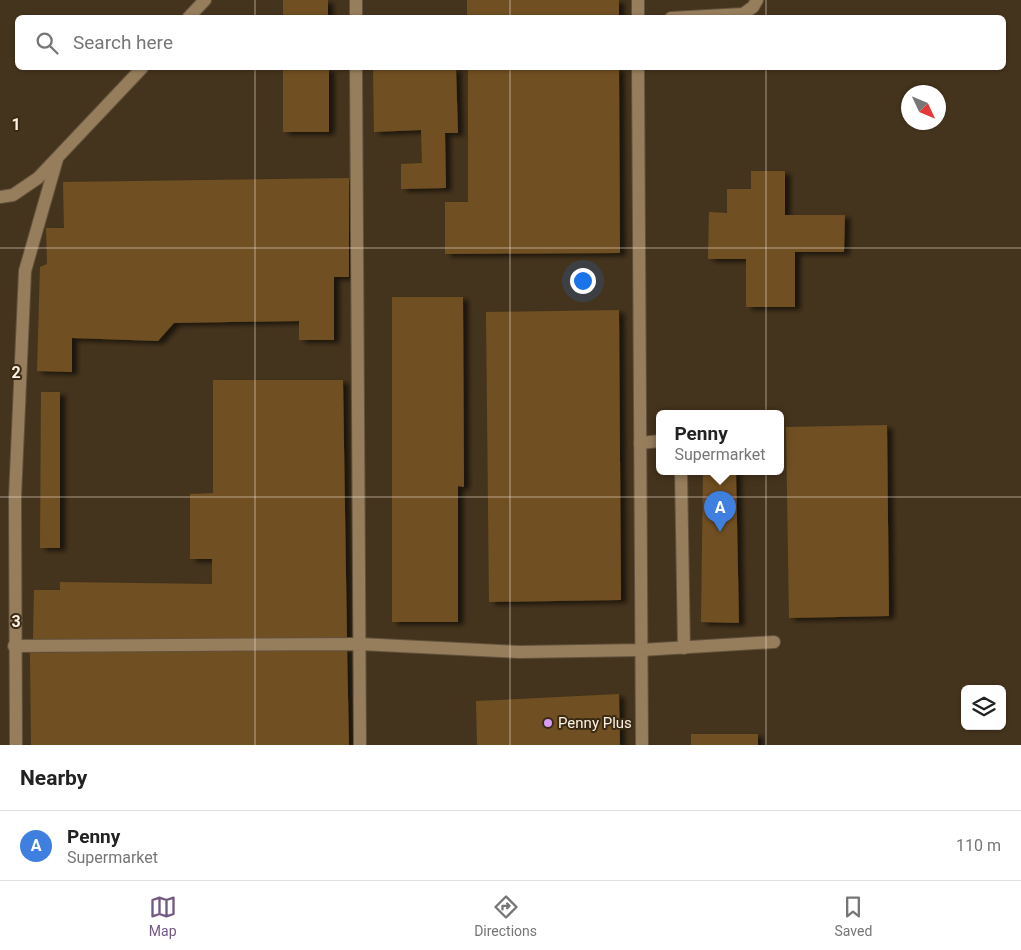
<!DOCTYPE html>
<style>
:root{--surface:#fff;--page:#f6f6f6;--text:#222;--muted:#767676;--line:#e0e0e0;--accent:#735883}
body{margin:0;font-family:Roboto,sans-serif;background:var(--page);color:var(--text)}
.controls{position:absolute;right:15px;bottom:15px;display:grid;overflow:hidden;border-radius:8px;box-shadow:0 1px 4px #0004}
.controls button{width:45px;height:45px;display:grid;place-items:center;padding:0;border:0;border-bottom:1px solid var(--line);background:var(--surface);color:var(--text);font:25px sans-serif}
.compass{position:absolute;left:901px;top:85px;width:45px;height:45px;border-radius:50%;background:var(--surface);box-shadow:0 1px 4px #0004;rotate:134deg}
.you{position:absolute;left:582px;top:280px;width:18px;height:18px;margin:-12px;border:4px solid #fff;border-radius:50%;background:#1a73e8;box-shadow:0 0 0 8px #1a73e833}
.badge{display:grid;place-items:center;width:32px;height:32px;border-radius:50%;background:var(--accent);color:#fff;font-size:16px;font-weight:700}
.pin{position:absolute;translate:-50% -41px;filter:drop-shadow(0 1px 2px #0008)}
.pin::after{content:'';position:absolute;top:26px;width:18px;height:15px;background:inherit;clip-path:polygon(0 0,100% 0,50% 100%)}
.popup{position:absolute;left:656px;top:410px;width:128px;height:65px;box-sizing:border-box;display:grid;place-content:center;border-radius:8px;background:var(--surface);filter:drop-shadow(0 1px 4px #0005);font-size:16px;white-space:nowrap;color:var(--muted)}
.popup b{font-size:19px;color:var(--text)}
.popup::after{content:'';position:absolute;left:50%;top:100%;margin-left:-10px;border:10px solid transparent;border-top-color:var(--surface)}
.list{margin:0;padding:0;list-style:none}
h2{display:flex;justify-content:space-between;align-items:center;height:65px;margin:0;padding:0 20px;font-size:21px}
h2 small{font-size:16px;font-weight:400;color:var(--muted)}
.list li{display:grid;grid-template-columns:32px 1fr auto;gap:15px;align-items:center;box-sizing:border-box;height:70px;padding:0 20px;border-top:1px solid var(--line)}
.list b{display:block;font-size:19px;white-space:nowrap}
.list p{margin:0;font-size:16px;white-space:nowrap;color:var(--muted)}
.list em{font-size:16px;font-style:normal;color:var(--muted)}
.icon{flex:none;width:28px;height:28px;fill:none;stroke:currentColor;stroke-width:2;stroke-linecap:round;stroke-linejoin:round}
.map{position:relative;flex:none;width:1021px;height:745px;overflow:hidden}
.search{position:absolute;background:var(--surface);box-shadow:0 1px 4px #0004;left:15px;right:15px;top:15px;height:55px;display:flex;align-items:center;gap:12px;box-sizing:border-box;padding:0 18px;border-radius:8px;color:var(--muted);font-size:19px}
.sheet{height:135px;background:var(--surface)}
nav{display:flex;justify-content:space-around;align-items:center;box-sizing:border-box;height:70px;border-top:1px solid var(--line);background:var(--surface);font-size:14px;color:var(--muted)}
nav a{display:grid;justify-items:center;gap:2px}
nav .on{color:var(--accent)}
.map>svg:first-child{display:block}
.building{fill:#6f5023;filter:url(#shadow)}
.lines{fill:none;stroke-linecap:round;stroke-linejoin:round}
.minor-casing{stroke:#62523d;stroke-width:14}
.minor{stroke:#967d5c;stroke-width:12}
.grid{fill:none;stroke:#fbf1e3;stroke-width:1;stroke-opacity:0.55}
.poi-dot{fill:#d79bf9;stroke:#3b2a13;stroke-width:2}
.labels{text-anchor:middle;dominant-baseline:central;stroke-width:4;stroke-linejoin:round;paint-order:stroke}
.poi-label{font-size:15px;fill:#fbf1e3;stroke:#3b2a13;text-anchor:start}
.grid-label{font-size:16px;text-anchor:middle;font-weight:bold;fill:#fbf1e3;stroke:#3b2a13;stroke-width:4;stroke-linejoin:round;paint-order:stroke}
</style>
<div class="map">
<svg width="1021" height="745" viewBox="0 0 1021 745">
<defs>
<filter id="shadow"><feDropShadow dx="5.5" dy="3" stdDeviation="2.5" flood-color="#0009"/></filter>
</defs>
<rect width="100%" height="100%" fill="#45341d"/>
<!-- building -->
<g class="building">
<rect x="283" y="0" width="45" height="18"/>
<rect x="467" y="0" width="152" height="18"/>
<rect x="283" y="68" width="46" height="64"/>
<path d="M373,68H456L458,133H445L446,188L401,189V164L422,163L421,130L374,132Z"/>
<path d="M468,68H619L620,253L445,254V202H468Z"/>
<path d="M751,171H785V215H845L844,252H795V307H746V259H708L709,212L727,213V189H751Z"/>
<path d="M349,178V277H334V340H299V321L174,323L158,341L72,338V372L37,371L40,267L47,264L46,228H64L63,182Z"/>
<path d="M392,297H463L464,487L458,486V622H392Z"/>
<path d="M619,310L621,600L489,602L486,312Z"/>
<path d="M213,380H343L347,640L213,642L33,639L34,590H60V582L212,584V559H190V494L213,493Z"/>
<path d="M41,392H60V548H40Z"/>
<path d="M887,425L889,616L789,618L786,427Z"/>
<path d="M703,471H736L739,623L701,622Z"/>
<path d="M347,647L349,745H31L30,653Z"/>
<path d="M619,694L620,745H477L476,701Z"/>
<rect x="691" y="734" width="67" height="11"/>
</g>
<g class="lines">
<!-- minor casing -->
<g class="minor-casing">
<g id="minor">
<path d="M356,0V18"/>
<path d="M638,0V18"/>
<path d="M188,18L205,0"/>
<path d="M671,18L743,14L753,7L757,0"/>
<path d="M356,68L360,745"/>
<path d="M638,68L642,745"/>
<path d="M0,197L13,195L38,178L142,68"/>
<path d="M640,443L660,441"/>
<path d="M681,471L684,648"/>
<path d="M14,646L360,644L520,652L641,650L774,642"/>
<path d="M16,745L15,497L25,271L57,159"/>
</g>
</g>
<!-- minor -->
<use href="#minor" class="minor"/>
</g>
<!-- grid -->
<path class="grid" d="M255,0V18M510,0V18M766,0V18M255,68V745M510,68V745M766,68V745M0,248H1021M0,497H1021"/>
<!-- markers -->
<circle class="poi-dot" cx="548" cy="723" r="5"/>
<g class="labels">
<!-- poi labels -->
<g class="poi-label">
<text x="558" y="723">Penny Plus</text>
</g>
</g>
<g class="grid-label">
<text x="16" y="130">1</text>
<text x="16" y="378">2</text>
<text x="16" y="627">3</text>
</g>
</svg>
<div class="controls">
<button><svg class="icon" aria-label="layers" viewBox="0 0 24 24"><path d="M12 4l9 5-9 5-9-5zM3 14l9 5 9-5"/></svg></button>
</div>
<svg class="compass" viewBox="-18 -18 36 36"><path d="M0-13l5 13h-10z" fill="#e53935"/><path d="M0 13l5-13h-10z" fill="#767676"/></svg>
<div class="you"></div>
<div class="pin badge" style="left:720px;top:532px;background:#3f7fe0">A</div>
<div class="popup"><b>Penny</b>Supermarket</div>
<div class="search"><svg class="icon" aria-label="search" viewBox="0 0 24 24"><circle cx="10" cy="10" r="6"/><path d="M15 15l6 6"/></svg>Search here</div>
</div>
<section class="sheet">
<h2>Nearby<small></small></h2>
<ul class="list">
<li><span class="badge" style="background:#3f7fe0">A</span><div><b>Penny</b><p>Supermarket</p></div><em>110 m</em></li>
</ul>
</section>
<nav>
<a class="on"><svg class="icon" aria-label="map" viewBox="0 0 24 24"><path d="M3 6l6-2 6 2 6-2v14l-6 2-6-2-6 2zM9 4v14M15 6v14"/></svg>Map</a>
<a><svg class="icon" aria-label="directions" viewBox="0 0 24 24"><path d="M12 3l9 9-9 9-9-9zM9 14v-3h6M13 9l2 2-2 2"/></svg>Directions</a>
<a><svg class="icon" aria-label="saved" viewBox="0 0 24 24"><path d="M7 4h10v16l-5-4-5 4z"/></svg>Saved</a>
</nav>
